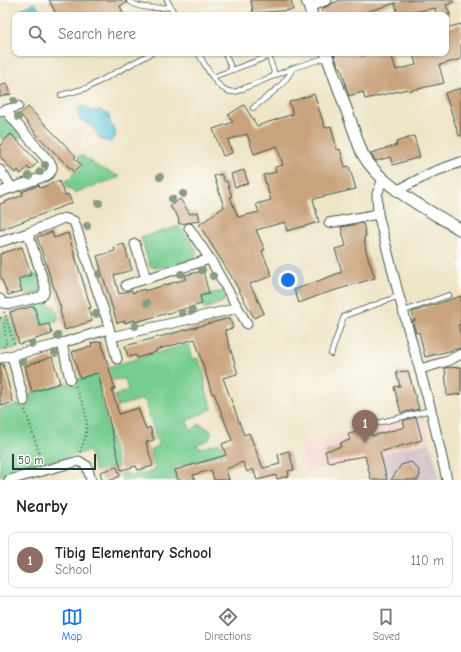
<!DOCTYPE html>
<style>
:root{--surface:#fff;--page:#f2f2f2;--text:#222;--muted:#767676;--line:#e0e0e0;--accent:#1a73e8}
body{margin:0;font-family:"Comic Neue",sans-serif;background:var(--page);color:var(--text)}
.scale{position:absolute;left:12px;bottom:10px;width:84px;box-sizing:border-box;padding-left:4px;border:2px solid #1f3d34;border-top:0;font-size:11px;line-height:14px;white-space:nowrap;color:#1f3d34;-webkit-text-stroke:3px #fdfcf7;paint-order:stroke}
.you{position:absolute;left:288px;top:280px;width:14px;height:14px;margin:-10px;border:3px solid #fff;border-radius:50%;background:#1a73e8;box-shadow:0 0 0 6px #1a73e833}
.badge{display:grid;place-items:center;width:26px;height:26px;border-radius:50%;background:var(--accent);color:#fff;font-size:13px;font-weight:700}
.pin{position:absolute;translate:-50% -33px;filter:drop-shadow(0 1px 2px #0008)}
.pin::after{content:'';position:absolute;top:21px;width:14px;height:12px;background:inherit;clip-path:polygon(0 0,100% 0,50% 100%)}
.list{margin:0;padding:0;list-style:none}
h2{display:flex;justify-content:space-between;align-items:center;height:52px;margin:0;padding:0 16px;font-size:17px}
h2 small{font-size:13px;font-weight:400;color:var(--muted)}
.list li{display:grid;grid-template-columns:26px 1fr auto;gap:12px;align-items:center;box-sizing:border-box;height:56px;margin:0 8px 8px;padding:0 8px;border:1px solid var(--line);border-radius:8px}
.list b{display:block;font-size:15px;white-space:nowrap}
.list p{margin:0;font-size:13px;white-space:nowrap;color:var(--muted)}
.list em{font-size:13px;font-style:normal;color:var(--muted)}
.icon{flex:none;width:22px;height:22px;fill:none;stroke:currentColor;stroke-width:2;stroke-linecap:round;stroke-linejoin:round}
.map{position:relative;flex:none;width:461px;height:480px;overflow:hidden}
.search{position:absolute;background:var(--surface);box-shadow:0 1px 3px #0004;left:12px;right:12px;top:12px;height:44px;display:flex;align-items:center;gap:10px;box-sizing:border-box;padding:0 14px;border-radius:8px;color:var(--muted);font-size:15px}
.sheet{height:116px;background:var(--surface)}
nav{display:flex;justify-content:space-around;align-items:center;box-sizing:border-box;height:56px;border-top:1px solid var(--line);background:var(--surface);font-size:11px;color:var(--muted)}
nav a{display:grid;justify-items:center;gap:2px}
nav .on{color:var(--accent)}
.map>svg:first-child{display:block}
.built{fill:#f7d0ca}
.industrial{fill:#d2bec2}
.green{fill:#77cd91;stroke:#4b8562}
.water{fill:#5fc7db;stroke:#3f8288}
.building{fill:#c9a37d}
.lines{fill:none;stroke-linecap:round;stroke-linejoin:round}
.service-casing{stroke:#3e564a;stroke-width:6}
.minor-casing{stroke:#3e564a;stroke-width:11}
.tertiary-casing{stroke:#3e564a;stroke-width:13}
.path{stroke:#3e564a;stroke-width:2;stroke-dasharray:1 3;stroke-linecap:butt}
.service{stroke:#fff;stroke-width:4.5}
.minor{stroke:#fff;stroke-width:9}
.tertiary{stroke:#fff;stroke-width:11}
.tree{fill:#889c82}
</style>
<div class="map">
<svg width="461" height="480" viewBox="0 0 461 480">
<rect width="100%" height="100%" fill="#fdfcf7"/>
<filter id="ink" filterUnits="userSpaceOnUse"><feTurbulence type="fractalNoise" baseFrequency=".025" numOctaves="2"/><feDisplacementMap in="SourceGraphic" scale="8" xChannelSelector="R" yChannelSelector="G"/><feConvolveMatrix kernelMatrix="1 2 1 2 8 2 1 2 1" color-interpolation-filters="sRGB"/></filter>
<filter id="wash" filterUnits="userSpaceOnUse"><feTurbulence type="fractalNoise" baseFrequency=".012" numOctaves="4" result="noise"/><feDisplacementMap in="SourceGraphic" scale="16" xChannelSelector="R" yChannelSelector="G"/><feGaussianBlur stdDeviation="0.9" result="paint"/><feColorMatrix in="noise" values="0 0 0 0 0 0 0 0 0 0 0 0 0 0 0 0 0 1.4 0 .05"/><feComposite in="paint" operator="in"/></filter>
<g filter="url(#wash)">
<rect width="100%" height="100%" fill="#eee4c6"/>
<!-- built -->
<path class="built" d="M423,415L430,442L306,472L300,445Z"/>
<!-- industrial -->
<path class="industrial" d="M430,442L440,480H370L365,458Z"/>
<!-- green -->
<g class="green">
<path d="M0,118L7,120L22,136L17,139L11,133L3,140L0,137Z"/>
<path d="M78,156H83L95,165L120,177L74,193L71,188L68,189L65,181L72,178V175L83,165L78,159Z"/>
<path d="M179,226L196,249V256C189,262 158,271 150,266L141,238Z"/>
<path d="M38,274L41,285L40,291L37,293L25,296L20,279Z"/>
<path d="M223,291L226,296L223,302L204,309L200,296Z"/>
<path d="M46,300L48,306H55L59,320L15,332L19,347L0,351V316L5,317L9,315L12,325L30,319V321L39,319L35,304Z"/>
<path d="M188,344L192,359L198,358L205,378V387L212,409L189,419L187,422L191,431L199,424L212,431L209,440L198,444V448C206,448 213,443 220,444L224,453L174,468L177,480H122L121,475L123,472L131,476L139,473L145,474L155,469L150,450L159,446L144,399L118,406L115,396L128,390L125,379L111,380L100,384L98,386L118,467L95,471L89,451L0,476V409L20,404L22,408L25,407L31,403L29,394L66,383L73,385L77,380L95,375L94,371Z"/>
</g>
<!-- water -->
<g class="water">
<path d="M35,3L42,15H23L20,10Z"/>
<path d="M82,106L93,111L100,110L109,115L110,124L116,130L115,138L110,142L102,140C98,137 97,132 94,129C87,121 77,123 78,110Z"/>
</g>
<g id="blocks">
<!-- building -->
<g class="building">
<path d="M49,0H125L126,3L120,6L124,15H57Z"/>
<path d="M251,0H291L293,10L253,13Z"/>
<path d="M340,0H452L453,3L446,5L450,15H437L435,8L398,15L395,3L363,13L364,15H323L321,9Z"/>
<path d="M461,24V59L439,65L444,83L409,91L408,89L365,99L363,92L349,96L341,67H339L334,54L361,53L362,56L374,53H391L396,70L416,65L413,53H446V28Z"/>
<path d="M7,83L11,94L0,97V86Z"/>
<path d="M461,88V136H459L445,93Z"/>
<path d="M314,94L325,128L331,126L337,150L340,149L345,167L349,166L356,189L313,199L319,222L287,231L285,222L256,230L265,250L262,251L272,276L250,284L264,313L254,318L230,274L199,225L224,207L214,176L221,174L225,182L227,181L232,197H230L238,217L259,212L256,204L271,200L263,175L276,172L275,167L283,165L277,146L254,154L247,134L228,140L232,153L223,156L213,129L233,122L228,115L244,105L257,126L293,114L289,102Z"/>
<path d="M28,107L76,156L74,158L81,165L74,172L38,136L20,114Z"/>
<path d="M11,134L38,162L30,170L28,167L21,174L18,170L15,173L0,157V145Z"/>
<path d="M414,136L420,157L393,165L390,157L376,161L371,155V153L397,145L396,142Z"/>
<path d="M244,170L248,183L235,187L231,174Z"/>
<path d="M59,181L65,195L68,194L72,203L0,230V204L23,195L22,192L39,185L40,188Z"/>
<path d="M180,199L190,214L198,212L200,221L179,224L178,217L170,206Z"/>
<path d="M363,223L366,236L364,237L366,251L375,278L320,295L299,303L294,290L342,272L335,249L346,246L341,227Z"/>
<path d="M52,232L54,238L68,233L91,308H88L92,321L65,330L60,310L61,309L37,237Z"/>
<path d="M124,244L132,270L114,275L119,294L132,290V293L144,289V291L186,279L185,275L203,271L209,294L200,296L202,304L135,322L134,320L125,323V321L117,323L97,256L115,251L114,247Z"/>
<path d="M22,247L31,275L18,279L22,291L8,295L0,275V254Z"/>
<path d="M461,296V324L458,325L461,336V348L425,357L419,332L416,333L412,321H415L412,312Z"/>
<path d="M34,306L40,326L49,324L52,334L19,344L10,312Z"/>
<path d="M230,318L233,328L225,330L237,371V374L223,378L244,435L249,433L263,468L280,464L278,454L289,451L294,470L288,471L289,476L277,479L276,475L257,480L253,469L247,472L243,462L226,469L229,480H214L211,470L193,475L195,480H178L175,470L226,455L222,444L232,440L214,393L212,394L195,339L156,350V352L137,358L136,355L128,357L125,346Z"/>
<path d="M101,341L115,389L112,390L119,414L138,408L146,429L150,427L154,440L146,442L153,466L138,470L136,466L121,470L98,373L80,378L72,352L92,346L91,343Z"/>
<path d="M52,357L60,383L32,392L25,366Z"/>
<path d="M0,364H3L13,402L2,406L0,399Z"/>
<path d="M461,367V394L447,396L445,368Z"/>
<path d="M408,371L419,409L401,413L394,387L400,386L396,372Z"/>
<path d="M416,417L422,440L380,452L387,480H371L365,456L328,462L325,451L341,447L340,443L350,440L348,434L370,429L372,436L405,427L403,421Z"/>
<path d="M411,462L418,469L420,474L418,480H391L401,465Z"/>
<path d="M117,467L120,476L112,480H102L100,472Z"/>
</g>
</g>
</g>
<g filter="url(#ink)">
<use href="#blocks" fill-opacity="0" stroke="#3e564a" stroke-width="1"/>
<g class="lines">
<!-- service casing -->
<g class="service-casing">
<g id="service">
<path d="M167,0L175,15"/>
<path d="M129,1C143,10 155,8 171,7"/>
<path d="M198,53C207,67 217,93 235,92L293,68L328,57"/>
<path d="M225,53L232,70"/>
<path d="M269,57L275,75"/>
<path d="M213,77L278,53"/>
<path d="M61,95L87,88L152,53"/>
<path d="M253,108C268,96 285,85 293,68"/>
<path d="M404,311L449,295"/>
<path d="M331,354L344,316L399,296"/>
<path d="M369,425L431,410"/>
</g>
</g>
<!-- minor casing -->
<g class="minor-casing">
<g id="minor">
<path d="M309,7L327,0"/>
<path d="M0,112L18,106"/>
<path d="M0,170L12,188"/>
<path d="M383,179L377,194L378,214L399,296L431,410L447,480"/>
<path d="M398,190L433,172L461,162"/>
<path d="M0,192L46,176C51,173 54,169 51,164L6,111"/>
<path d="M329,223L378,214"/>
<path d="M189,228L210,259L247,324"/>
<path d="M0,242L28,233L64,218L74,221L107,320L117,359"/>
<path d="M135,244L146,278"/>
<path d="M126,285L210,259"/>
<path d="M0,299L3,303L10,304L40,297L44,293L45,286L28,233"/>
<path d="M111,337L238,308"/>
<path d="M62,343L70,379"/>
<path d="M12,356L24,401"/>
<path d="M0,358L55,345L109,329"/>
<path d="M420,369L448,361L461,354"/>
<path d="M9,480L79,461L87,466L91,480"/>
</g>
</g>
<!-- tertiary casing -->
<g class="tertiary-casing">
<g id="tertiary">
<path d="M307,0L312,15"/>
<path d="M326,53L362,153C380,187 429,210 461,230"/>
</g>
</g>
<!-- path -->
<g class="path">
<path d="M4,312L14,344"/>
<path d="M0,318H4"/>
<path d="M4,347L6,343L4,320"/>
<path d="M75,386C88,413 91,425 80,452"/>
<path d="M25,410L39,452L40,463"/>
</g>
<!-- service -->
<use href="#service" class="service"/>
<!-- minor -->
<use href="#minor" class="minor"/>
<!-- tertiary -->
<use href="#tertiary" class="tertiary"/>
</g>
<!-- trees -->
<g class="tree">
<circle cx="14" cy="101" r="4"/>
<circle cx="18" cy="117" r="4"/>
<circle cx="45" cy="165" r="4"/>
<circle cx="40" cy="172" r="4"/>
<circle cx="29" cy="176" r="4"/>
<circle cx="160" cy="177" r="4"/>
<circle cx="183" cy="194" r="4"/>
<circle cx="172" cy="199" r="4"/>
<circle cx="99" cy="203" r="4"/>
<circle cx="87" cy="226" r="4"/>
<circle cx="202" cy="270" r="4"/>
<circle cx="99" cy="274" r="4"/>
<circle cx="181" cy="274" r="4"/>
<circle cx="213" cy="276" r="4"/>
<circle cx="147" cy="303" r="4"/>
<circle cx="192" cy="311" r="4"/>
<circle cx="182" cy="313" r="4"/>
<circle cx="96" cy="314" r="4"/>
<circle cx="135" cy="326" r="4"/>
<circle cx="58" cy="336" r="4"/>
<circle cx="32" cy="344" r="4"/>
<circle cx="55" cy="353" r="4"/>
<circle cx="23" cy="361" r="4"/>
</g>
</g>
</svg>
<div class="scale">50 m</div>
<div class="you"></div>
<div class="pin badge" style="left:365px;top:443px;background:#8d6e63">1</div>
<div class="search"><svg class="icon" aria-label="search" viewBox="0 0 24 24"><circle cx="10" cy="10" r="6"/><path d="M15 15l6 6"/></svg>Search here</div>
</div>
<section class="sheet">
<h2>Nearby<small></small></h2>
<ul class="list">
<li><span class="badge" style="background:#8d6e63">1</span><div><b>Tibig Elementary School</b><p>School</p></div><em>110 m</em></li>
</ul>
</section>
<nav>
<a class="on"><svg class="icon" aria-label="map" viewBox="0 0 24 24"><path d="M3 6l6-2 6 2 6-2v14l-6 2-6-2-6 2zM9 4v14M15 6v14"/></svg>Map</a>
<a><svg class="icon" aria-label="directions" viewBox="0 0 24 24"><path d="M12 3l9 9-9 9-9-9zM9 14v-3h6M13 9l2 2-2 2"/></svg>Directions</a>
<a><svg class="icon" aria-label="saved" viewBox="0 0 24 24"><path d="M7 4h10v16l-5-4-5 4z"/></svg>Saved</a>
</nav>
